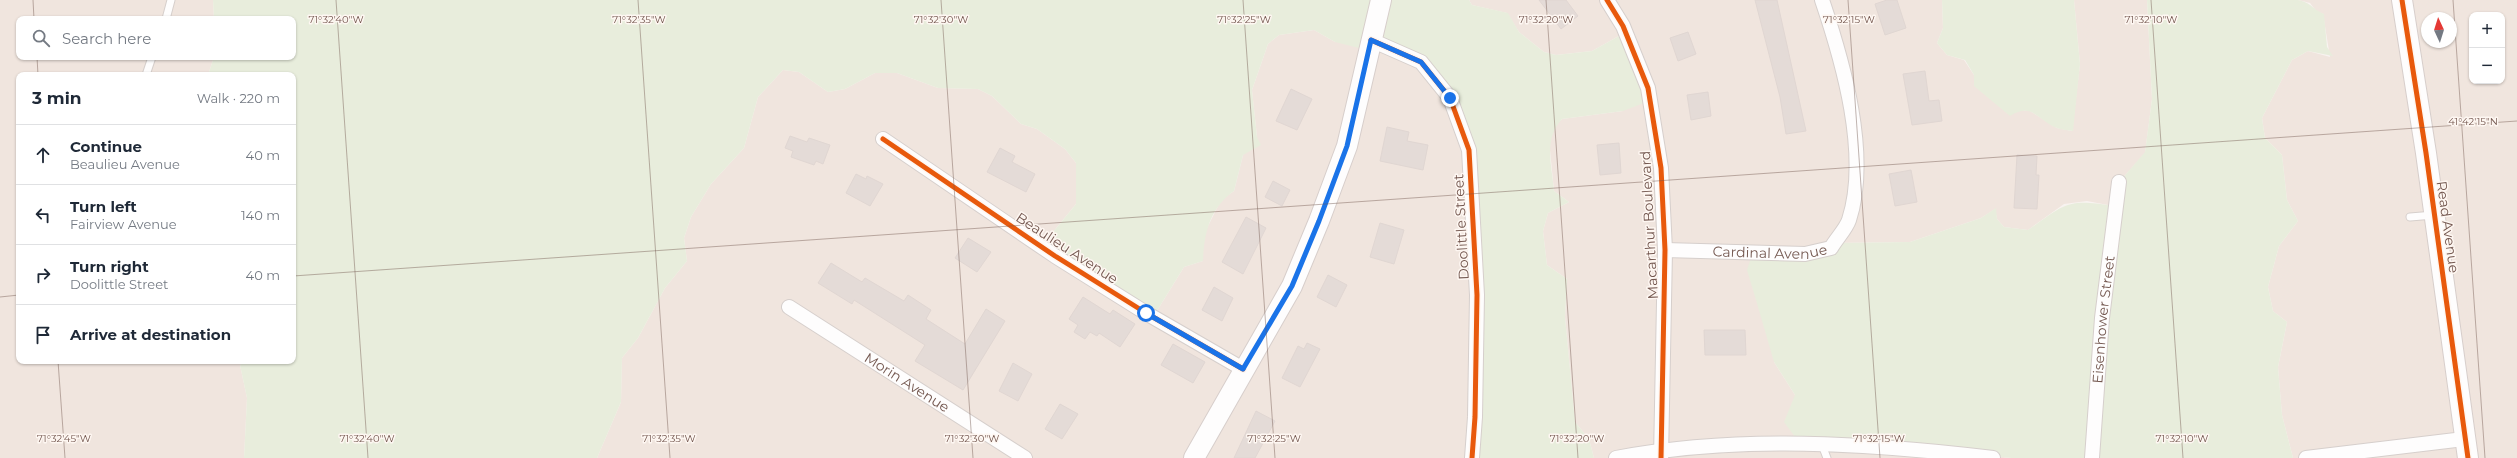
<!DOCTYPE html>
<meta charset="utf-8">
<style>
:root{--surface:#fff;--page:#f2f2f3;--text:#1f2937;--muted:#747a83;--line:#e0e1e3}
body{margin:0;font-family:Montserrat,sans-serif;background:var(--page);color:var(--text)}
.controls{position:absolute;right:12px;top:12px;display:grid;overflow:hidden;border-radius:8px;box-shadow:0 1px 3px #0004}
.controls button{width:36px;height:36px;display:grid;place-items:center;padding:0;border:0;border-bottom:1px solid var(--line);background:var(--surface);color:var(--text);font:20px sans-serif}
.compass{position:absolute;left:2421px;top:12px;width:36px;height:36px;border-radius:50%;background:var(--surface);box-shadow:0 1px 3px #0004;rotate:356deg}
.stop{position:absolute;width:12px;height:12px;margin:-9px;border:3px solid #1a73e8;border-radius:50%;background:#fff}
.stop.end{background:#1a73e8;border-color:#fff;box-shadow:0 1px 4px #0008}
.list{margin:0;padding:0;list-style:none}
h2{display:flex;justify-content:space-between;align-items:center;height:52px;margin:0;padding:0 16px;font-size:17px}
h2 small{font-size:13px;font-weight:400;color:var(--muted)}
.list li{display:grid;grid-template-columns:26px 1fr auto;gap:12px;align-items:center;box-sizing:border-box;height:60px;padding:0 16px;border-top:1px solid var(--line)}
.list b{display:block;font-size:15px;white-space:nowrap}
.list p{margin:0;font-size:13px;white-space:nowrap;color:var(--muted)}
.list em{font-size:13px;font-style:normal;color:var(--muted)}
.icon{flex:none;width:22px;height:22px;fill:none;stroke:currentColor;stroke-width:2;stroke-linecap:round;stroke-linejoin:round}
.map{position:relative;flex:none;width:2517px;height:458px;overflow:hidden}
.search{position:absolute;background:var(--surface);box-shadow:0 1px 3px #0004;left:16px;top:16px;width:280px;height:44px;display:flex;align-items:center;gap:10px;box-sizing:border-box;padding:0 14px;border-radius:8px;color:var(--muted);font-size:15px}
.panel{position:absolute;background:var(--surface);box-shadow:0 1px 3px #0004;left:16px;top:72px;width:280px;height:292px;border-radius:8px}
.map>svg:first-child{display:block}
.residential{fill:#f0e5de;fill-rule:evenodd}
.green{fill:#e8eddc}
.building{fill:#e4dbd7;stroke:#e0d6d2}
.lines{fill:none;stroke-linecap:round;stroke-linejoin:round}
.lane-casing{stroke:#d6cfcc;stroke-width:9}
.street-casing{stroke:#d6cfcc;stroke-width:16}
.secondary-casing{stroke:#d7cecb;stroke-width:22}
.lane{stroke:#fefdfd;stroke-width:7}
.street{stroke:#fefdfd;stroke-width:14}
.secondary{stroke:#fefdfd;stroke-width:20}
.cycleway-casing{stroke:#fef7f2;stroke-width:8}
.cycleway{stroke:#e8590c;stroke-width:5}
.route{stroke:#1a73e8;stroke-width:5}
.ticks{fill:none;stroke:#745850;stroke-width:1;stroke-opacity:0.45}
.labels{text-anchor:middle;dominant-baseline:central;stroke-width:3;stroke-linejoin:round;paint-order:stroke}
.street-label{font-size:14px;fill:#745850;stroke:#fef7f2}
.ticks-label{font-size:10px;text-anchor:middle;fill:#745850;stroke:#fef7f2;stroke-width:3;stroke-linejoin:round;paint-order:stroke}
</style>
<div class="map">
<svg width="2517" height="458" viewBox="0 0 2517 458">
<rect width="100%" height="100%" fill="#f8f3f0"/>
<!-- residential -->
<g class="residential">
<path d="M0,0H213L214,19H19V57H214L208,75H19V361H247L240,365L247,398L244,458H0Z"/>
<path d="M1469,0H1942L1943,28L1937,43L1947,55L1964,60L1974,75L2020,110L2030,111L2057,128L2072,131L2080,64L2074,0H2147L2152,99L2145,153L2121,180L2113,206L2087,201L2064,204L2028,230L2004,227L1997,219L1995,209L1981,218L1910,242L1834,243L1774,362L1795,395L1977,454L2011,458H1594L1589,439L1575,422L1565,317L1567,279L1547,265L1543,231L1548,213L1569,202L1554,191L1549,140L1555,126L1562,119L1623,111L1626,32L1592,51L1556,55L1544,52L1519,32L1507,13L1472,5Z"/>
<path d="M2298,0H2517V458H2293L2282,415L2278,367L2287,322L2273,311L2268,287L2279,246L2298,221L2287,200L2282,155L2265,138L2262,118L2292,60L2308,51L2330,57L2323,14L2316,11L2310,3ZM2472,15H2502V81H2472ZM2427,18H2451V42H2427Z"/>
<path d="M1314,30L1335,42L1375,41L1424,63L1468,144L1473,458H597L621,402L622,358L638,338L665,288L687,261L684,238L691,217L711,184L744,148L758,97L783,70L799,72L828,92L845,89L875,73H897L938,88L978,89L992,96L1021,124L1037,129L1065,149L1076,163V204L1044,243L1155,314L1184,267L1203,261V241L1207,228L1221,200L1234,191L1243,155L1257,137L1252,90L1268,44L1279,35Z"/>
</g>
<!-- green -->
<g class="green">
<path d="M213,0H1469L1472,5L1508,13L1519,32L1544,52L1556,55L1592,51L1626,32L1649,101L1623,111L1562,119C1543,140 1552,165 1554,191L1569,202L1548,213L1543,231L1547,265L1567,279L1565,317L1575,422L1589,439L1594,458H1473L1468,144L1424,63L1375,41L1367,50L1335,42L1314,30L1279,35L1268,44L1252,90L1257,137L1261,145L1243,155L1234,191C1210,208 1204,233 1203,261L1184,267L1155,314L1044,243L1076,204V163L1065,149L1037,129L1021,124L992,96L978,89L938,88L897,73H875L845,89L828,92L799,72L783,70L758,97L744,148L711,184L691,217L684,238L687,261L665,288L638,338L622,358L621,402L597,458H244L247,398L240,365L247,361H293V75H208L214,57H293V19H214Z"/>
<path d="M1942,0H2074L2080,64L2073,131C2068,130 2062,130 2057,128C2037,120 2033,102 2010,116L1974,86V75L1965,60L1947,55L1937,43L1943,28Z"/>
<path d="M2147,0H2298C2312,3 2312,9 2324,14L2327,47L2333,56L2308,51L2292,60L2262,118L2265,138L2282,155L2287,200L2298,221L2279,246L2268,287L2273,311L2287,322L2278,367L2282,415L2293,458H2011L1977,454L1801,445L1784,422L1795,395L1774,362L1756,300L1747,270L1753,252L1804,253L1834,243L1910,242L1981,218L1996,208L1997,219L2004,227L2028,230C2065,204 2067,198 2113,206L2121,180L2145,152L2152,99Z"/>
</g>
<!-- building -->
<g class="building">
<path d="M1539,0H1566L1578,16L1561,29Z"/>
<path d="M1755,0H1777L1806,131L1786,134L1780,97Z"/>
<path d="M1887,0H1897L1906,28L1885,35L1875,4Z"/>
<path d="M1688,32L1696,54L1678,61L1670,38Z"/>
<path d="M1925,71L1929,101L1939,100L1942,121L1912,125L1903,74Z"/>
<path d="M1291,89L1312,99L1297,130L1276,121Z"/>
<path d="M1708,92L1711,116L1691,120L1687,95Z"/>
<path d="M1387,127L1409,132L1407,141L1428,145L1423,170L1380,161Z"/>
<path d="M790,136L807,142L809,138L830,145L823,164L816,161L814,165L791,157L793,151L785,148Z"/>
<path d="M1619,143L1621,173L1600,175L1597,145Z"/>
<path d="M1000,148L1015,156L1012,162L1035,174L1026,192L987,172Z"/>
<path d="M2017,155L2037,156L2036,175H2039L2037,209L2014,208Z"/>
<path d="M1911,170L1917,202L1895,206L1889,174Z"/>
<path d="M856,174L866,179L867,176L883,184L870,206L846,193Z"/>
<path d="M1273,181L1290,190L1282,206L1265,197Z"/>
<path d="M1246,217L1266,228L1243,274L1222,262Z"/>
<path d="M1380,223L1404,230L1394,264L1370,257Z"/>
<path d="M968,238L991,252L977,272L955,258Z"/>
<path d="M831,263L862,282L865,278L904,301L908,295L931,310L926,319L965,344L986,309L1005,321L963,390L915,361L925,345L854,300L852,304L818,283Z"/>
<path d="M1328,275L1347,285L1336,307L1317,297Z"/>
<path d="M1214,287L1233,298L1222,321L1202,310Z"/>
<path d="M1083,297L1110,314L1113,310L1135,324L1120,347L1099,333L1097,336L1090,332L1085,339L1074,332L1078,325L1069,319Z"/>
<path d="M1704,330H1745L1746,355H1705Z"/>
<path d="M1307,343L1320,349L1300,387L1282,378L1298,346L1304,349Z"/>
<path d="M1173,344L1205,362L1193,383L1161,365Z"/>
<path d="M1013,363L1032,374L1018,401L999,391Z"/>
<path d="M1060,404L1078,414L1062,439L1045,429Z"/>
<path d="M1256,411L1275,421L1255,458H1234Z"/>
</g>
<g class="lines">
<!-- lane casing -->
<g class="lane-casing">
<g id="lane">
<path d="M166,19L171,0"/>
<path d="M146,75L152,57"/>
<path d="M2410,217L2434,215"/>
<path d="M1822,445L1827,458"/>
</g>
</g>
<!-- street casing -->
<g class="street-casing">
<g id="street">
<path d="M1607,0L1623,26L1648,88L1661,168L1665,250L1661,458"/>
<path d="M1371,40L1421,62L1450,98L1469,150L1477,295L1475,417L1472,458"/>
<path d="M883,139L1055,256L1146,313L1243,369"/>
<path id="s1" d="M1665,250L1805,254L1831,248C1836,239 1846,229 1849,220C1870,155 1843,62 1822,0"/>
<path id="s2" d="M789,307L1025,458"/>
<path d="M1616,458C1739,435 1869,443 1993,458"/>
<path id="s3" d="M2092,458L2102,318L2119,182"/>
<path d="M2306,458L2464,439"/>
</g>
</g>
<!-- secondary casing -->
<g class="secondary-casing">
<g id="secondary">
<path d="M2402,0L2426,153L2468,458"/>
<path d="M1194,458L1292,286L1319,221L1347,146L1381,0"/>
</g>
</g>
<!-- lane -->
<use href="#lane" class="lane"/>
<!-- street -->
<use href="#street" class="street"/>
<!-- secondary -->
<use href="#secondary" class="secondary"/>
<!-- cycleway casing -->
<g class="cycleway-casing">
<g id="cycleway">
<path d="M1607,0L1623,26L1648,88L1661,168L1665,250L1661,458"/>
<path d="M2402,0L2426,153L2468,458"/>
<path d="M1371,40L1421,62L1450,98L1469,150L1477,295L1475,417L1472,458"/>
<path d="M883,139L1055,256L1146,313L1243,369"/>
</g>
</g>
<!-- cycleway -->
<use href="#cycleway" class="cycleway"/>
</g>
<g class="lines">
<!-- route -->
<path class="route" d="M1146,313L1243,369L1292,286L1319,221L1347,146L1371,40L1421,62L1450,98"/>
</g>
<!-- ticks -->
<path class="ticks" d="M33,0L34,19M336,0L368,458M638,0L670,458M941,0L973,458M1243,0L1275,458M1546,0L1578,458M1848,0L1880,458M2151,0L2183,458M2453,0L2485,458M37,57L38,75M293,276L2517,121M0,297L19,295M58,361L65,458"/>
<g class="labels">
<!-- street labels -->
<g class="street-label">
<text transform="translate(1649 225) rotate(-93)">Macarthur Boulevard</text>
<text transform="translate(1461 227) rotate(-93)">Doolittle Street</text>
<text transform="translate(2448 227) rotate(82)">Read Avenue</text>
<text transform="translate(1067 248) rotate(33)">Beaulieu Avenue</text>
<text stroke="none"><textPath href="#s1" startOffset="105">Cardinal Avenue</textPath></text>
<text stroke="none"><textPath href="#s3" startOffset="139">Eisenhower Street</textPath></text>
<text stroke="none"><textPath href="#s2" startOffset="140">Morin Avenue</textPath></text>
</g>
</g>
<g class="ticks-label">
<text x="336" y="23">71°32'40"W</text>
<text x="639" y="23">71°32'35"W</text>
<text x="941" y="23">71°32'30"W</text>
<text x="1244" y="23">71°32'25"W</text>
<text x="1546" y="23">71°32'20"W</text>
<text x="1849" y="23">71°32'15"W</text>
<text x="2151" y="23">71°32'10"W</text>
<text x="2473" y="125">41°42'15"N</text>
<text x="64" y="442">71°32'45"W</text>
<text x="367" y="442">71°32'40"W</text>
<text x="669" y="442">71°32'35"W</text>
<text x="972" y="442">71°32'30"W</text>
<text x="1274" y="442">71°32'25"W</text>
<text x="1577" y="442">71°32'20"W</text>
<text x="1879" y="442">71°32'15"W</text>
<text x="2182" y="442">71°32'10"W</text>
</g>
</svg>
<div class="controls">
<button>+</button>
<button>−</button>
</div>
<svg class="compass" viewBox="-18 -18 36 36"><path d="M0-13l5 13h-10z" fill="#e53935"/><path d="M0 13l5-13h-10z" fill="#747a83"/></svg>
<div class="stop" style="left:1146px;top:313px"></div>
<div class="stop end" style="left:1450px;top:98px"></div>
<div class="search"><svg class="icon" aria-label="search" viewBox="0 0 24 24"><circle cx="10" cy="10" r="6"/><path d="M15 15l6 6"/></svg>Search here</div>
<section class="panel">
<h2>3 min<small>Walk · 220 m</small></h2>
<ul class="list">
<li><svg class="icon" aria-label="ahead" viewBox="0 0 24 24"><path d="M12 20V5M6 11l6-6 6 6"/></svg><div><b>Continue</b><p>Beaulieu Avenue</p></div><em>40 m</em></li>
<li><svg class="icon" aria-label="left" viewBox="0 0 24 24"><path d="M17 20v-9H6M10 6l-5 5 5 5"/></svg><div><b>Turn left</b><p>Fairview Avenue</p></div><em>140 m</em></li>
<li><svg class="icon" aria-label="right" viewBox="0 0 24 24"><path d="M7 20v-9h11M14 6l5 5-5 5"/></svg><div><b>Turn right</b><p>Doolittle Street</p></div><em>40 m</em></li>
<li><svg class="icon" aria-label="arrive" viewBox="0 0 24 24"><path d="M6 21V4h12l-3 4 3 4H6"/></svg><div><b>Arrive at destination</b></div></li>
</ul>
</section>
</div>
